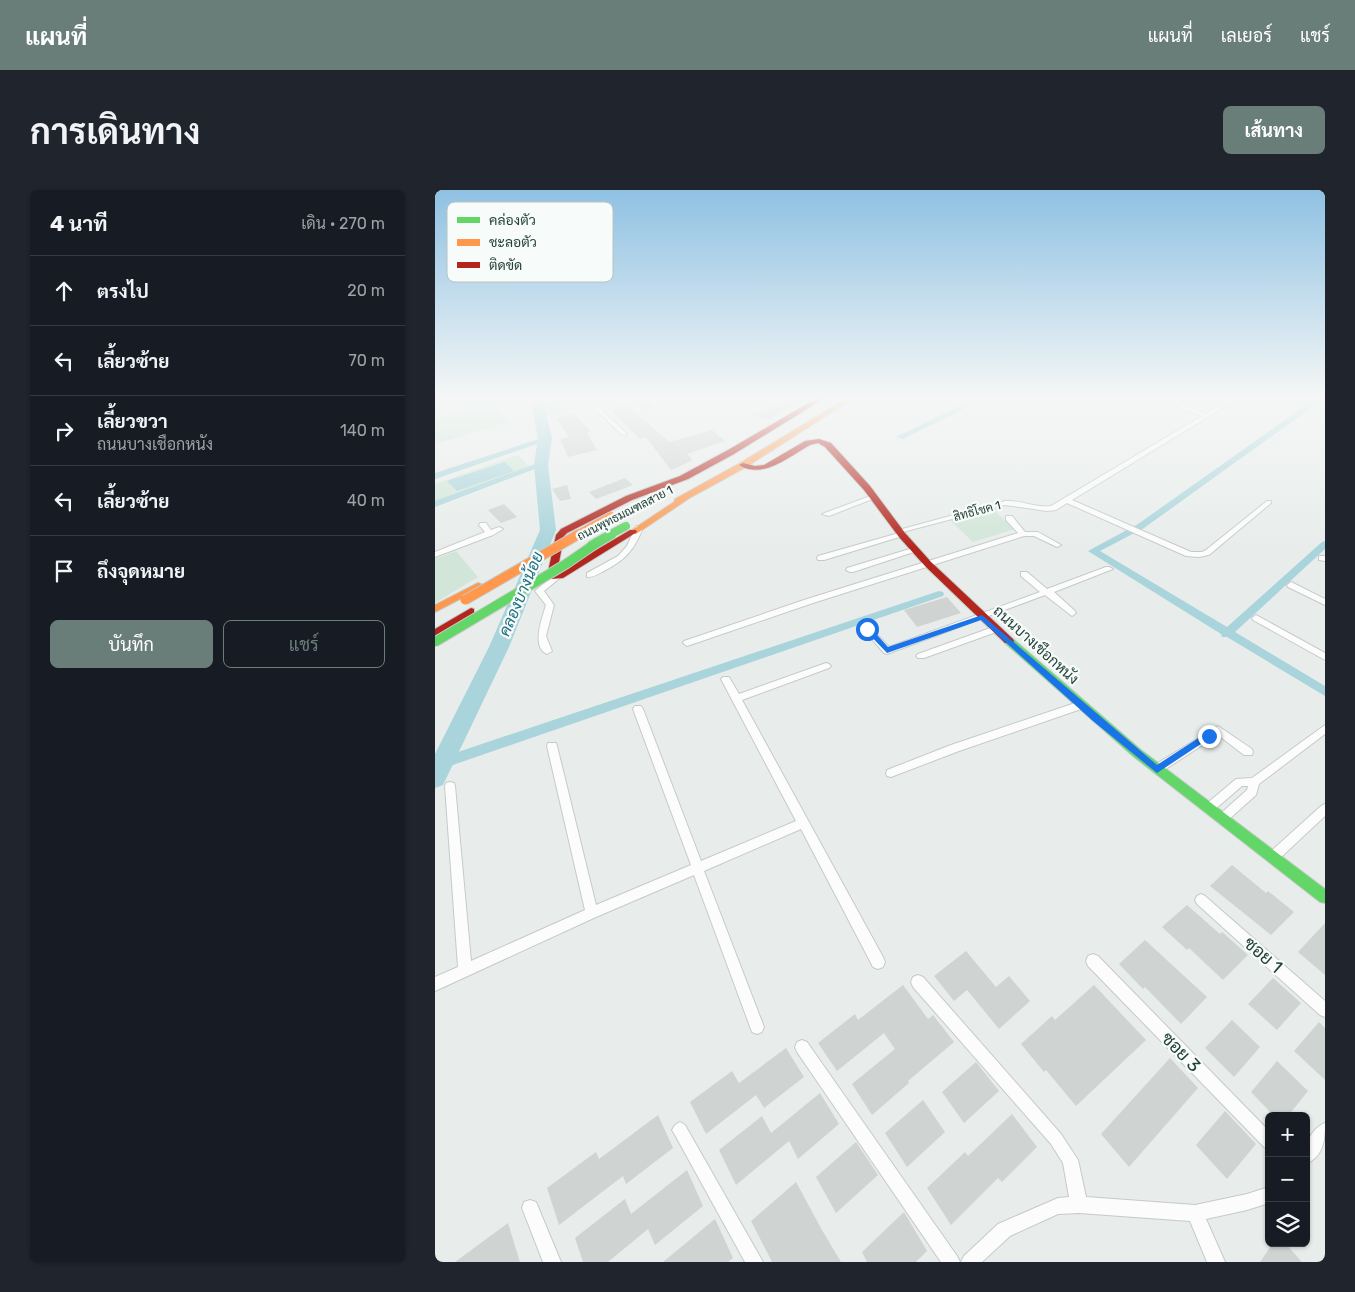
<!DOCTYPE html>
<html lang="th">
<meta charset="utf-8">
<style>
:root{--surface:#171b24;--page:#20242c;--text:#f1f3f6;--muted:#9ea1a6;--line:#363941;--accent:#697e78}
body{margin:0;font-family:Rubik,Sarabun,sans-serif;background:var(--page);color:var(--text)}
.controls{position:absolute;right:15px;bottom:15px;display:grid;overflow:hidden;border-radius:8px;box-shadow:0 1px 4px #0004}
.controls button{width:45px;height:45px;display:grid;place-items:center;padding:0;border:0;border-bottom:1px solid var(--line);background:var(--surface);color:var(--text);font:25px sans-serif}
.stop{position:absolute;width:15px;height:15px;margin:-11px;border:4px solid #1a73e8;border-radius:50%;background:#fff}
.stop.end{background:#1a73e8;border-color:#fff;box-shadow:0 1px 5px #0008}
.list{margin:0;padding:0;list-style:none}
h2{display:flex;justify-content:space-between;align-items:center;height:65px;margin:0;padding:0 20px;font-size:21px}
h2 small{font-size:16px;font-weight:400;color:var(--muted)}
.list li{display:grid;grid-template-columns:32px 1fr auto;gap:15px;align-items:center;box-sizing:border-box;height:70px;padding:0 20px;border-top:1px solid var(--line)}
.list b{display:block;font-size:19px;white-space:nowrap}
.list p{margin:0;font-size:16px;white-space:nowrap;color:var(--muted)}
.list em{font-size:16px;font-style:normal;color:var(--muted)}
.actions{display:flex;gap:10px;padding:15px 20px}
.actions a{flex:1;padding:11px 0;border:1px solid var(--accent);border-radius:8px;text-align:center;font-size:18px;color:var(--accent)}
.actions .main{background:var(--accent);color:#fff}
.icon{flex:none;width:28px;height:28px;fill:none;stroke:currentColor;stroke-width:2;stroke-linecap:round;stroke-linejoin:round}
.map{position:relative;flex:none;width:890px;height:1072px;overflow:hidden;border-radius:8px}
header{display:flex;align-items:center;gap:30px;box-sizing:border-box;height:70px;padding:0 25px;background:var(--accent);color:#fff}
header strong{font-size:24px}
nav{display:flex;gap:28px;margin-inline-start:auto;font-size:18px}
.intro{display:flex;align-items:center;justify-content:space-between;box-sizing:border-box;height:120px;padding:0 30px}
h1{margin:0;font-size:35px}
.button{padding:12px 22px;border-radius:8px;background:var(--accent);color:#fff;font-size:18px;font-weight:700}
main{display:flex;gap:30px;padding:0 30px}
aside{flex:1;background:var(--surface);border-radius:8px;box-shadow:0 1px 4px #0004}
.map>svg:first-child{display:block}
.green{fill:#d1e6d8}
.water{fill:#a9d4db}
.lines{fill:none;stroke-linecap:round;stroke-linejoin:round}
.canal{fill:#a9d4db;fill-rule:evenodd}
.river{fill:#a9d4db;fill-rule:evenodd}
.building{fill:#cfd4d2}
.street-casing{stroke:#c5cac8;stroke-width:2}
.fast-casing{stroke:#c3cbc8;stroke-width:2}
.slow-casing{stroke:#c3cbc8;stroke-width:2}
.jam-casing{stroke:#c3cbc8;stroke-width:2}
.street{fill:#fcfcfc;fill-rule:evenodd}
.fast{fill:#63d668;fill-rule:evenodd}
.slow{fill:#ff974d;fill-rule:evenodd}
.jam{fill:#b3261e;fill-rule:evenodd}
.fast-bridge-far1-casing{stroke:#c3cbc8;stroke-width:9;stroke-linecap:butt}
.fast-bridge-casing{stroke:#c3cbc8;stroke-width:11;stroke-linecap:butt}
.slow-bridge-far1-casing{stroke:#c3cbc8;stroke-width:9;stroke-linecap:butt}
.slow-bridge-casing{stroke:#c3cbc8;stroke-width:11;stroke-linecap:butt}
.fast-bridge-far1{stroke:#63d668;stroke-width:8}
.fast-bridge{stroke:#63d668;stroke-width:9}
.slow-bridge-far1{stroke:#ff974d;stroke-width:8}
.slow-bridge{stroke:#ff974d;stroke-width:9}
.route{fill:#1a73e8}
.labels{text-anchor:middle;dominant-baseline:central;stroke-width:4.5;stroke-linejoin:round;paint-order:stroke}
.far-street-label{font-size:12px;fill:#24423a;stroke:#f7fbf9}
.street-label{font-size:15px;fill:#24423a;stroke:#f7fbf9}
.water-label{font-size:16px;font-style:italic;fill:#1c6f80;stroke:#f7fbf9}
.near-street-label{font-size:18px;fill:#24423a;stroke:#f7fbf9}
.key{fill:#f7fbf9;stroke:#b8c4c0;stroke-width:1}
.key-label{font-size:14px;fill:#24423a}
</style>
<header>
<strong>แผนที่</strong>
<nav><a>แผนที่</a><a>เลเยอร์</a><a>แชร์</a></nav>
</header>
<div class="intro"><h1>การเดินทาง</h1><a class="button">เส้นทาง</a></div>
<main>
<aside>
<h2>4 นาที<small>เดิน · 270 m</small></h2>
<ul class="list">
<li><svg class="icon" aria-label="ahead" viewBox="0 0 24 24"><path d="M12 20V5M6 11l6-6 6 6"/></svg><div><b>ตรงไป</b></div><em>20 m</em></li>
<li><svg class="icon" aria-label="left" viewBox="0 0 24 24"><path d="M17 20v-9H6M10 6l-5 5 5 5"/></svg><div><b>เลี้ยวซ้าย</b></div><em>70 m</em></li>
<li><svg class="icon" aria-label="right" viewBox="0 0 24 24"><path d="M7 20v-9h11M14 6l5 5-5 5"/></svg><div><b>เลี้ยวขวา</b><p>ถนนบางเชือกหนัง</p></div><em>140 m</em></li>
<li><svg class="icon" aria-label="left" viewBox="0 0 24 24"><path d="M17 20v-9H6M10 6l-5 5 5 5"/></svg><div><b>เลี้ยวซ้าย</b></div><em>40 m</em></li>
<li><svg class="icon" aria-label="arrive" viewBox="0 0 24 24"><path d="M6 21V4h12l-3 4 3 4H6"/></svg><div><b>ถึงจุดหมาย</b></div></li>
</ul>
<div class="actions"><a class="main">บันทึก</a><a>แชร์</a></div>
</aside>
<div class="map">
<svg width="890" height="1072" viewBox="0 0 890 1072">
<rect width="100%" height="100%" fill="#e8edeb"/>
<!-- green -->
<g class="green">
<path d="M135,208H175L111,226L107,215Z"/>
<path d="M59,211L72,233L0,254V230Z"/>
<path d="M83,265L95,277L0,312V294Z"/>
<path d="M555,317L580,339L538,352L514,329Z"/>
<path d="M21,361L43,387L0,413V369Z"/>
</g>
<!-- water -->
<path class="water" d="M70,272L79,281L22,301L12,291Z"/>
<g class="lines">
<!-- canal -->
<g class="canal">
<path d="M541,208H551L468,249L461,247Z"/>
<path d="M881,208H890L709,338L665,361L792,437L887,352L890,351V359L800,442L890,496V506L792,447H787L786,444L653,361L703,334Z"/>
<path d="M107,248L114,250L0,289V283Z"/>
<path d="M103,273L110,275L0,317V311Z"/>
<path d="M504,401L508,402L509,404L508,406L12,577L7,578L2,577L0,573L2,569Z"/>
</g>
<!-- river -->
<path class="river" d="M95,208H107L117,248L113,275L121,340L74,457L8,595L0,598V564L54,457L105,340L99,275L103,248Z"/>
</g>
<!-- building -->
<g class="building">
<path d="M212,208L221,217L208,220L200,212Z"/>
<path d="M359,209L361,214L333,230L316,225Z"/>
<path d="M192,215L234,252L277,240L290,251L252,264L258,270L236,280L211,247L205,249L175,220Z"/>
<path d="M140,224L156,242L152,243L162,260L133,267L125,249L134,247L121,228Z"/>
<path d="M190,288L198,295L161,309L154,302Z"/>
<path d="M132,295L136,309L125,311L117,299Z"/>
<path d="M69,314L82,327L66,333L53,320Z"/>
<path d="M512,407L526,423L482,437L469,420Z"/>
<path d="M797,675L831,703L833,701L859,722L836,745L775,696Z"/>
<path d="M752,715L785,744L787,742L813,765L788,790L754,758L752,760L727,737Z"/>
<path d="M890,733V785L863,762Z"/>
<path d="M710,750L772,807L746,834L710,797L708,799L684,774Z"/>
<path d="M531,761L561,797L574,786L595,811L564,839L532,800L519,811L499,786Z"/>
<path d="M838,788L866,813L842,840L813,814Z"/>
<path d="M468,795L493,829L498,825L519,852L473,891L474,893L437,925L417,894L460,859L449,843L402,881L383,853L420,824L423,830Z"/>
<path d="M659,795L711,850L641,916L611,880L609,882L586,854L617,826L620,830Z"/>
<path d="M797,830L825,857L799,887L770,858Z"/>
<path d="M884,832L890,838V890L859,861Z"/>
<path d="M351,858L369,887L329,918L321,905L271,944L255,912L297,881L304,893Z"/>
<path d="M735,868L763,898L694,977L666,944Z"/>
<path d="M842,871L873,901L853,926H839L816,902Z"/>
<path d="M541,872L564,901L529,933L507,902Z"/>
<path d="M385,903L404,934L363,969L354,951L301,995L284,960L327,926L336,943Z"/>
<path d="M488,910L510,942L472,977L450,943Z"/>
<path d="M790,921L821,954L792,989L761,955Z"/>
<path d="M577,924L602,957L567,992L563,988L516,1035L492,998L530,962L533,966Z"/>
<path d="M223,925L238,958L191,994L188,986L124,1035L112,998L161,962L164,969Z"/>
<path d="M421,952L443,985L401,1023L381,987Z"/>
<path d="M252,980L268,1016L220,1055L213,1039L173,1072H148L140,1048L190,1009L196,1024Z"/>
<path d="M361,992L387,1040L406,1072H337L316,1031Z"/>
<path d="M469,1022L492,1061L481,1072H432L427,1062Z"/>
<path d="M280,1029L298,1068L293,1072H228Z"/>
<path d="M73,1033L85,1072H20Z"/>
<path d="M838,1053H850L867,1072H825Z"/>
</g>
<g class="lines">
<!-- street casing -->
<g class="street-casing">
<g id="street">
<path d="M179,208H188L163,216L191,243V245H187L156,215Z"/>
<path d="M797,208H804L637,310L756,362H767L771,360L832,311H836V313L774,365L764,367L751,366L632,313L621,320L612,321L570,315L464,343L460,341L570,311C586,310 600,318 616,316L767,226L742,216V214H746L771,224Z"/>
<path d="M438,305L441,307L440,308L394,326L387,324Z"/>
<path d="M571,326H577L590,342H603L626,355L622,357L599,346H589L378,413L255,455L252,456L248,453L249,451L372,409L583,343L571,330Z"/>
<path d="M45,333H51L56,340L64,337L68,339L58,345L0,367V362L50,342L44,335Z"/>
<path d="M201,336H204L208,338C198,362 190,370 167,382C162,385 158,387 152,387V383L183,366L192,356Z"/>
<path d="M464,343H470L471,345L389,370H383L382,368L383,366Z"/>
<path d="M478,358H481L485,360L418,382H415L411,380L412,378Z"/>
<path d="M884,366H890V371L884,370Z"/>
<path d="M671,377H674L678,379L619,402L640,421L641,423L637,426L610,405L452,464L449,463L428,439L432,436L435,437L454,457L605,402L586,386V382H592L612,399Z"/>
<path d="M119,385H125L126,387L109,401L119,415L111,446L117,461L112,464C96,457 107,428 111,415L100,401Z"/>
<path d="M856,392L890,409V415L853,397L852,395Z"/>
<path d="M821,425L890,463V470L818,430L817,428Z"/>
<path d="M561,436L565,439L564,441L489,468H483L481,466L483,464Z"/>
<path d="M391,473L394,474L396,476L394,478L307,510L448,767L450,772L448,777L443,779L438,777L366,639L269,681L329,837L327,842L322,844L317,842L259,685L161,727L0,801V787L23,777L10,596L11,593L15,592L19,593L20,596L36,771L150,720L112,556L113,553H121L122,556L161,715L256,675L198,519L200,516H206L208,519L266,671L361,631L286,489L288,487H294L304,504Z"/>
<path d="M646,511L651,515L649,518L524,561L456,587L452,586L451,583L452,580L516,555Z"/>
<path d="M890,535V544L824,594L821,605L792,631L788,633L784,631L782,628L784,625L812,600L813,596H807L778,621L774,623L770,621L768,618L770,615L801,589L817,588Z"/>
<path d="M783,536L817,559L818,562L817,565H809L783,545L726,582L722,583L718,582L717,579L718,576Z"/>
<path d="M890,614V626L843,670L839,671L835,670L833,666L835,662L886,616Z"/>
<path d="M766,704L770,706L890,811V827L885,825L762,714L760,710L762,706Z"/>
<path d="M658,764L663,766L834,941V960L829,957L653,776L651,771L653,766Z"/>
<path d="M483,785L488,787L626,944L643,970L651,1007L760,1015L812,1004L834,997V1013L812,1020L771,1029L790,1072H772L755,1031L644,1023L623,1024L575,1046L547,1072H526L529,1066L563,1034L623,1008L634,1007L628,973L616,954L478,797L476,792L478,787Z"/>
<path d="M367,850L372,852L522,1066L525,1072H506L362,862L360,857L362,852Z"/>
<path d="M245,932L250,935L328,1072H310L240,945L237,940L240,935Z"/>
<path d="M890,933C890,949 889,966 871,974C871,957 872,941 890,933Z"/>
<path d="M95,1010L101,1012L126,1072H108L87,1018L89,1012Z"/>
</g>
</g>
<!-- fast casing -->
<g class="fast-casing">
<path id="fast" d="M574,448L578,449L706,560L890,699V713L885,712L698,566L570,453L569,451Z"/>
</g>
<!-- slow casing -->
<g class="slow-casing">
<g id="slow">
<path d="M412,208H419L311,277L256,307L201,344H195L194,342L239,312L240,309L305,273Z"/>
<path d="M43,393L46,394V398L0,422V415Z"/>
</g>
</g>
<!-- jam casing -->
<g class="jam-casing">
<g id="jam">
<path d="M382,208H390L299,264L253,289L197,310L132,343L129,346L122,383L195,340H201L202,342L128,388L117,389L112,386L121,345L126,339L191,306L245,286L293,260Z"/>
<path d="M384,249L396,253L435,296L470,343L496,372L578,449L579,451L578,453H570L490,376L464,347L429,300L390,257L383,253L375,255C355,266 328,290 304,275L308,273L320,276L329,275L370,251Z"/>
<path d="M36,418L39,419V423L0,446V439Z"/>
</g>
</g>
<!-- street -->
<use href="#street" class="street"/>
<!-- fast -->
<use href="#fast" class="fast"/>
<!-- slow -->
<use href="#slow" class="slow"/>
<!-- jam -->
<use href="#jam" class="jam"/>
<!-- fast-bridge-far1 casing -->
<g class="fast-bridge-far1-casing">
<path id="fast-bridge-far1" d="M174,345L191,336"/>
</g>
<!-- fast-bridge casing -->
<g class="fast-bridge-casing">
<g id="fast-bridge">
<path d="M156,356L177,344"/>
<path d="M0,452L131,374L163,352"/>
</g>
</g>
<!-- slow-bridge-far1 casing -->
<g class="slow-bridge-far1-casing">
<path id="slow-bridge-far1" d="M142,345L176,326"/>
</g>
<!-- slow-bridge casing -->
<g class="slow-bridge-casing">
<path id="slow-bridge" d="M30,410L144,344"/>
</g>
<!-- fast-bridge-far1 -->
<use href="#fast-bridge-far1" class="fast-bridge-far1"/>
<!-- fast-bridge -->
<use href="#fast-bridge" class="fast-bridge"/>
<!-- slow-bridge-far1 -->
<use href="#slow-bridge-far1" class="slow-bridge-far1"/>
<!-- slow-bridge -->
<use href="#slow-bridge" class="slow-bridge"/>
</g>
<!-- sky -->
<linearGradient id="sky" x2="0" y2="1"><stop stop-color="#8fc1e3"/><stop offset="0.58" stop-color="#f5f7f6"/><stop offset="1" stop-color="#f5f7f6" stop-opacity="0"/></linearGradient>
<rect width="890" height="358" fill="url(#sky)"/>
<!-- route -->
<path class="route" d="M547,425L722,575L771,543H777L778,546L722,583L658,531L546,430L452,463L429,439L435,437L453,457Z"/>
<g class="labels">
<!-- far-street labels -->
<g class="far-street-label">
<text transform="translate(542 321) rotate(-15)">สิทธิโชค 1</text>
<text transform="translate(190 323) rotate(-27)">ถนนพุทธมณฑลสาย 1</text>
</g>
<!-- street labels -->
<g class="street-label">
<text transform="translate(601 455) rotate(42)">ถนนบางเชือกหนัง</text>
</g>
<!-- water labels -->
<g class="water-label">
<text transform="translate(86 404) rotate(-67)">คลองบางน้อย</text>
</g>
<!-- near-street labels -->
<g class="near-street-label">
<text transform="translate(828 765) rotate(41)">ซอย 1</text>
<text transform="translate(746 862) rotate(46)">ซอย 3</text>
</g>
</g>
<!-- legend -->
<rect x="12" y="12" width="166" height="80" rx="8" class="key"/>
<rect x="22" y="27" width="23" height="6" fill="#63d668"/>
<rect x="22" y="49" width="23" height="7" fill="#ff974d"/>
<rect x="22" y="72" width="23" height="6" fill="#b3261e"/>
<g class="key-label">
<text x="54" y="35">คล่องตัว</text>
<text x="54" y="57">ชะลอตัว</text>
<text x="54" y="80">ติดขัด</text>
</g>
</svg>
<div class="controls">
<button>+</button>
<button>−</button>
<button><svg class="icon" aria-label="layers" viewBox="0 0 24 24"><path d="M12 4l9 5-9 5-9-5zM3 14l9 5 9-5"/></svg></button>
</div>
<div class="stop" style="left:432px;top:439px"></div>
<div class="stop end" style="left:774px;top:546px"></div>
</div>
</main>
